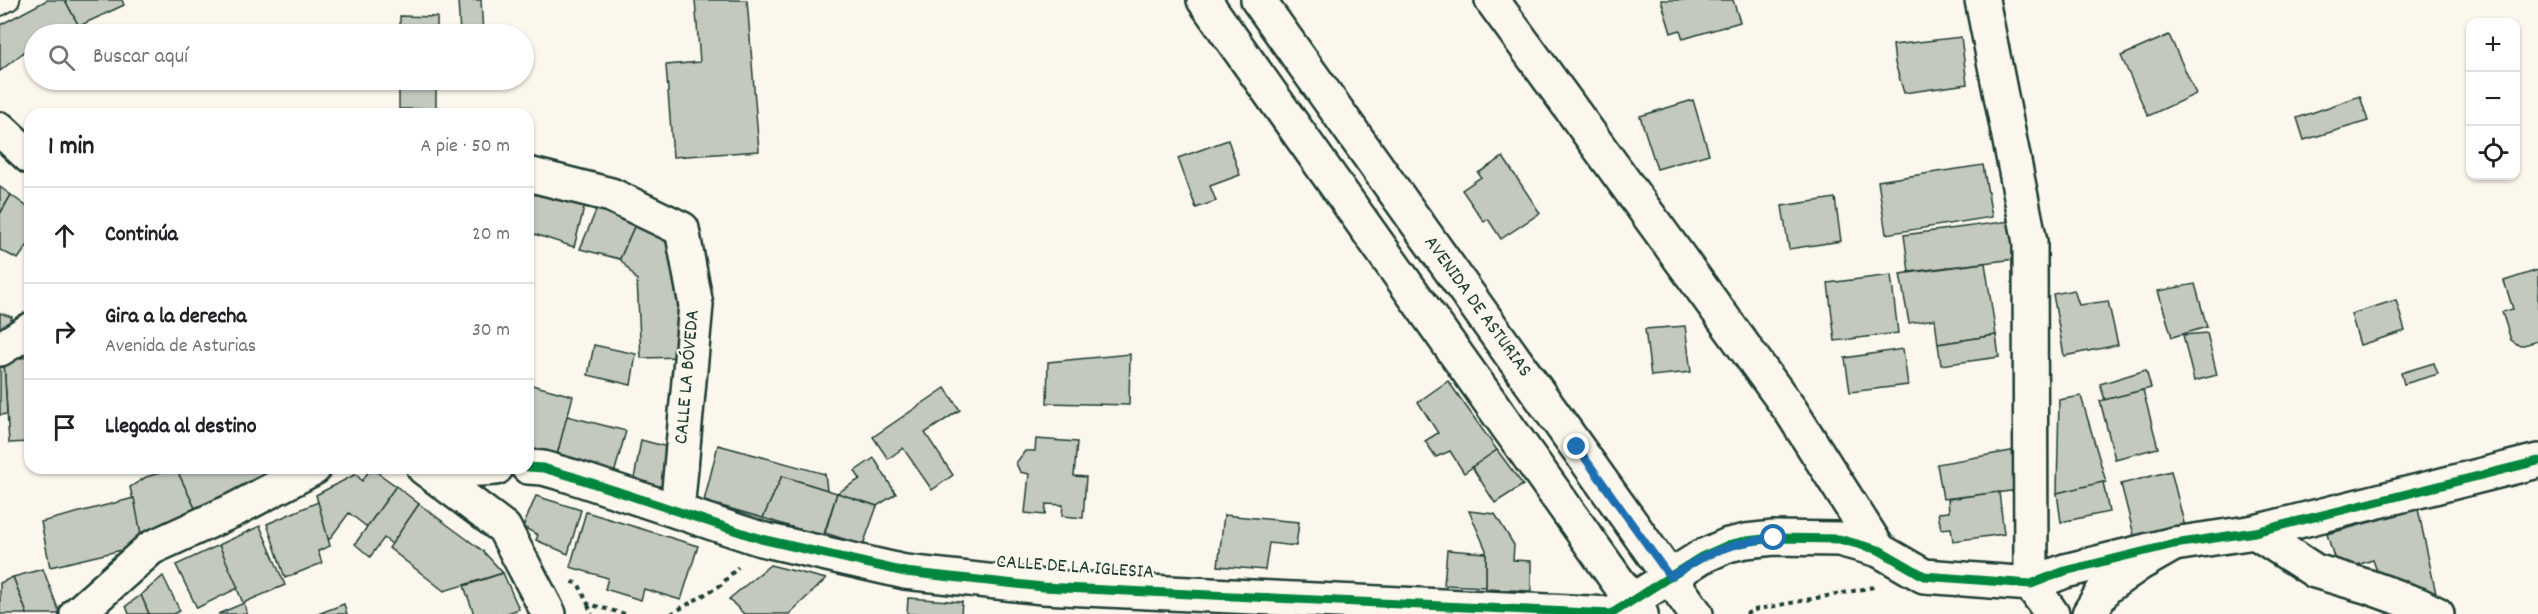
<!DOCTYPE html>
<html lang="es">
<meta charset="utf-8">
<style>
:root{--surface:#fff;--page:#f6f6f6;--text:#202124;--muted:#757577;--line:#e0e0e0}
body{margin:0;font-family:Dekko,sans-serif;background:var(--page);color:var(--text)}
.controls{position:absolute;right:18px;top:18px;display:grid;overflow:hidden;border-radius:12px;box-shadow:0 2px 4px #0004}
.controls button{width:54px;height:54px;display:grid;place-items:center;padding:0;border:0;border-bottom:2px solid var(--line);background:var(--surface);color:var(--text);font:30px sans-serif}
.stop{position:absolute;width:18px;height:18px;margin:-14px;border:4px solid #1f6fb2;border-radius:50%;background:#fff}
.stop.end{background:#1f6fb2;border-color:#fff;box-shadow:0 2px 6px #0008}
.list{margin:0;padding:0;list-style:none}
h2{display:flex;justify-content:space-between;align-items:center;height:78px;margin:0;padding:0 24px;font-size:26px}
h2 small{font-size:20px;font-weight:400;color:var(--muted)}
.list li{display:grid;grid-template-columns:39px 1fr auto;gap:18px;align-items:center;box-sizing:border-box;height:96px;padding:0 24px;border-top:2px solid var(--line)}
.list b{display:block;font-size:22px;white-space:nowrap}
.list p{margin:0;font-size:20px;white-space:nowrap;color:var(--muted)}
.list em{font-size:20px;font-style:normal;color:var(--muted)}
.icon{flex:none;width:33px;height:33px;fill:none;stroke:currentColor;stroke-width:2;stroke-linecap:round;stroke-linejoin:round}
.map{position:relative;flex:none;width:2538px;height:614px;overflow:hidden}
.search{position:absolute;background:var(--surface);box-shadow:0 2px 4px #0004;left:24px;top:24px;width:510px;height:66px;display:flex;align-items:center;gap:15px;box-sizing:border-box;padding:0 21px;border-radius:33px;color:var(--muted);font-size:22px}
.panel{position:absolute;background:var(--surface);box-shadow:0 2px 4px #0004;left:24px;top:108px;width:510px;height:366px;border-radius:18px}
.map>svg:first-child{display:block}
.building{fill:#c4c9be;stroke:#1f3d34;stroke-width:1.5}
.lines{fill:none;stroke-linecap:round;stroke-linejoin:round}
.service-casing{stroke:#1f3d34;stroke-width:24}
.minor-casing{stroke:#1f3d34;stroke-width:38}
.tertiary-casing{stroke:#1f3d34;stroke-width:38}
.secondary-casing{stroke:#1f3d34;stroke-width:38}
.primary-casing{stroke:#1f3d34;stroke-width:38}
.path{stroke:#1f3d34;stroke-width:4;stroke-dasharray:4.5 4.5;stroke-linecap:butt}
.service{stroke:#fbf7ec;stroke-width:20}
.minor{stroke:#fbf7ec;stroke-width:33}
.tertiary{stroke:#fbf7ec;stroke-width:33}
.secondary{stroke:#fbf7ec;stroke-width:33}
.primary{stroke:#fbf7ec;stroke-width:33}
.cycleway-casing{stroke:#fbf7ec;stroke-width:13}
.cycleway{stroke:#00873e;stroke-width:9}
.route{stroke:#1f6fb2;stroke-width:8}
.labels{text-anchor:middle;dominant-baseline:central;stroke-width:4.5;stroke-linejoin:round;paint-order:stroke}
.street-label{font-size:20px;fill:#1f3d34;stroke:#fbf7ec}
</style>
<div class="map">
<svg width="2538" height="614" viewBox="0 0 2538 614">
<rect width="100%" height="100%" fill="#fbf7ec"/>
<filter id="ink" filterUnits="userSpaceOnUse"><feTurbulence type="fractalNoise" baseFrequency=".0167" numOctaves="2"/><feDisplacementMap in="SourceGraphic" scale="12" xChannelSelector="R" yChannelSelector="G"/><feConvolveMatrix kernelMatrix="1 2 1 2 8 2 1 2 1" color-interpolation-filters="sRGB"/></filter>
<g filter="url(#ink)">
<!-- building -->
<g class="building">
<path d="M47,0H65L79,26L56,34H34V44L0,71V25Z"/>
<path d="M65,0H122L124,5L79,26Z"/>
<path d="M458,0H481L483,34H460Z"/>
<path d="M695,0H747L759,151L673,157L666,65L700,62Z"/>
<path d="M1661,0H1733L1740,22L1683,39L1680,30L1671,33Z"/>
<path d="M400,16L437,17V34H400Z"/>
<path d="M2169,35L2196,94L2148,116L2121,56Z"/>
<path d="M1961,37L1967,84L1904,93L1895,63L1893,45Z"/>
<rect x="399" y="80" width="37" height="29"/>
<path d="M2360,96L2368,121L2304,140L2297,118Z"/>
<path d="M1693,100L1709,154L1657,169L1640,116Z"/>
<path d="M1228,140L1240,175L1210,186L1216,201L1196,208L1178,158Z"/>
<path d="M1503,157L1540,213L1501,239L1488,219L1484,222L1462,190L1481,177L1478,173Z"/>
<path d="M1983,165L1992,217L1886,234L1878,181Z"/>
<path d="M0,187L11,195L0,214Z"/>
<path d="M528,192L585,204L574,247L528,232Z"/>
<path d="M11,195L30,209V242L18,259L0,250V214Z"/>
<path d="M1835,198L1841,241L1789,249L1782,206Z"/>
<path d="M598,206L637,220L620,259L580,249Z"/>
<path d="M637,220L662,236L677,258L684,357L641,358L637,280L620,259Z"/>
<path d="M2010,221L2015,259L1909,272L1904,235Z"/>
<path d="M1985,263L1996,335L1938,344L1935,319L1909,323L1900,274Z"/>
<path d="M2538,270V341L2520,346L2511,340L2502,312L2513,309L2504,281Z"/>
<path d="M1891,275L1898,333L1835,341L1828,283Z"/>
<path d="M2195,284L2207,327L2172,337L2158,291Z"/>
<path d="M2074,290L2079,305L2108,301L2118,345L2064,356L2053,294Z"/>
<path d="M2396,300L2405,331L2360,345L2351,314Z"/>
<path d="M0,313L12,317L0,340Z"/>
<path d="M1685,326L1691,372L1651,376L1645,329Z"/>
<path d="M2207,333L2217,375L2194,381L2183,335Z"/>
<path d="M1996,335L1999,357L1941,365L1938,344Z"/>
<path d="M594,345L636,354L631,385L588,375Z"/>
<path d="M1903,349L1908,385L1850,392L1845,358Z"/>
<path d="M1130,354L1129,405L1047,403L1048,362Z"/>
<path d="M30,356V442L9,443L4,362Z"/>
<path d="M0,362H4L7,414L0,415Z"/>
<path d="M2434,363L2438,374L2404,384L2401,373Z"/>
<path d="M2146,370L2151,388L2105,400L2100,384Z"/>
<path d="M1448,381L1497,450L1464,473L1450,451L1436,457L1425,441L1438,433L1418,402Z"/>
<path d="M528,384L573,396L556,459L528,451Z"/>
<path d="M945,388L960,410L925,433L953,475L932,490L903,448L888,459L873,437Z"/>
<path d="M2143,390L2158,448L2115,459L2100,401Z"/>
<path d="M2081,396L2106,482L2057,493L2059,400Z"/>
<path d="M567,416L626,431L614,474L556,459Z"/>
<path d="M1036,439L1077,442L1074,476L1086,477L1083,518L1062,516L1063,505L1046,504L1045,515L1025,513L1029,474L1020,472L1016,463L1025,451H1035Z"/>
<path d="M641,440L679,450L671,490L634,479Z"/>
<path d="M718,445L825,474L827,490L782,476L763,518L704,501Z"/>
<path d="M2028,448V489L1943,499L1937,464Z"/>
<path d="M1497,450L1523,485L1495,503L1472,467Z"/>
<path d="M874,458L896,494L877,506L837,493L860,479L855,471Z"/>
<path d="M176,468L199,516L142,539L130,487L146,477Z"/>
<path d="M176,468H297L199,516Z"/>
<path d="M371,468L396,486L367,527L349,513L328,541L316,495L356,474L362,481Z"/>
<path d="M2171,471L2185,527L2135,539L2121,484Z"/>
<path d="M782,476L837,493L823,537L763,518Z"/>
<path d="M2103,482L2109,512L2061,522L2057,493Z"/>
<path d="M396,486L419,504L392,544L384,538L370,557L355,544Z"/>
<path d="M1999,492L2004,534L1953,541L1951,528L1941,529L1938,513L1949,512L1948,499Z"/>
<path d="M837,493L877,506L863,545L825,533Z"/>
<path d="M536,496L581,510L568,554L536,540L538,535L523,527Z"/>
<path d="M134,498L143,545L50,567L41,522Z"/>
<path d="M318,502L330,546L318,551L322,563L285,578L267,524Z"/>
<path d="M419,504L483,551L503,573L444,591L389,548Z"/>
<path d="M2418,509L2438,603L2381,583L2373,560L2338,571L2327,534Z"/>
<path d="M1469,511L1495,514L1514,545L1513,560L1531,561V591L1486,589V550Z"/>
<path d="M586,512L698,546L681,600L644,589L641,600L605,589L608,578L570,567Z"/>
<path d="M1224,515L1299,522L1296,546L1269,543L1265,570L1218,566Z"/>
<path d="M260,526L285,585L243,603L219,545Z"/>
<path d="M219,545L238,588L197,608L176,565Z"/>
<path d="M1447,550L1486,553V587L1444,585Z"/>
<path d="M770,565L826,579L789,614H744L729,599Z"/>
<path d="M43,569L60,614H27L13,577Z"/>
<path d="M503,573L519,609L505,614H474L464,586Z"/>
<path d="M163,576L180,611L174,614H149L141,595Z"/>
<path d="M13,577L27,614H0V583Z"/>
<path d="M141,595L149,614H129L126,606Z"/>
<path d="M908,598L962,602L961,614H907Z"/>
<path d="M244,603L247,614H218Z"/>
<path d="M344,604L347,614H318Z"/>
</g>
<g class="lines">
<!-- service casing -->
<g class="service-casing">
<path id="service" d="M0,5L9,0"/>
</g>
<!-- minor casing -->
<g class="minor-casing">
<g id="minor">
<path d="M1492,0L1791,411L1879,550"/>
<path d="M1982,0L2030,242L2031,584L2052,614"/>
<path d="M528,174L611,195L682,229L696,305L677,511"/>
<path d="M0,349L30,330"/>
<path d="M528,467L543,468L571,476L761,539L905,572L1043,587L1611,614L1701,557L1728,545L1746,541L1774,538L1839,539L1879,550L1924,576L2031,584L2065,571L2174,544L2255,532L2538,461"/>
<path d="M430,472L496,468"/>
<path d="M2255,532L2315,571L2369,587L2419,605L2437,614"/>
<path d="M77,614L151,548L234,510L314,468"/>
</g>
</g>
<!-- tertiary casing -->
<g class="tertiary-casing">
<path id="tertiary" d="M2089,614L2105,588L2139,564L2174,544"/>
</g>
<!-- secondary casing -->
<g class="secondary-casing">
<g id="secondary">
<path d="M0,129L30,157"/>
<path d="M424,468L504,528L549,614"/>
</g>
</g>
<!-- primary casing -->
<g class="primary-casing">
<g id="primary">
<path d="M1204,0L1641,614"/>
<path d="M1258,0L1696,614"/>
</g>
</g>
<!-- path -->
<g class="path">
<path d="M572,582L578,583L588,604L625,614"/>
<path d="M588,605L592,614"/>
<path d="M671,614L721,585L738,567"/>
<path d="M1746,614L1754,610L1874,587"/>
</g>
<!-- service -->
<use href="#service" class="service"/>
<!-- minor -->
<use href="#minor" class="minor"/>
<!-- tertiary -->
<use href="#tertiary" class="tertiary"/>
<!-- secondary -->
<use href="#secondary" class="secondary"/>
<!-- primary -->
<use href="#primary" class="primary"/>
<!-- cycleway casing -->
<g class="cycleway-casing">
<path id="cycleway" d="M528,467L543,468L571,476L761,539L905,572L1043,587L1611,614L1701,557L1728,545L1746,541L1774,538L1839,539L1879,550L1924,576L2031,584L2065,571L2174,544L2255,532L2538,461"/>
</g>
<!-- cycleway -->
<use href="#cycleway" class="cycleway"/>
</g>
</g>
<g class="lines" filter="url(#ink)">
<!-- route -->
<path class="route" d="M1577,447L1670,577C1708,552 1729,543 1774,538"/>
</g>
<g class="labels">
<!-- street labels -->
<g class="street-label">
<text transform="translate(1477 307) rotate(54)">AVENIDA DE ASTURIAS</text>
<text transform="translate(688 377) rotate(-85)">CALLE LA BÓVEDA</text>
<text transform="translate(1075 568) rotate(4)">CALLE DE LA IGLESIA</text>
</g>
</g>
</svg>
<div class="controls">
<button>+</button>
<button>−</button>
<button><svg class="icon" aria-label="locate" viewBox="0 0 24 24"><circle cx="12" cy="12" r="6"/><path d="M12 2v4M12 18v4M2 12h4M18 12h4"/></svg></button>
</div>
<div class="stop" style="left:1774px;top:538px"></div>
<div class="stop end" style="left:1577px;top:447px"></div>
<div class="search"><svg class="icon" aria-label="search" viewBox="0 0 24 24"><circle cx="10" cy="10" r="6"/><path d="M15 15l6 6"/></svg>Buscar aquí</div>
<section class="panel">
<h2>1 min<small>A pie · 50 m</small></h2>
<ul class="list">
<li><svg class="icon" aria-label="ahead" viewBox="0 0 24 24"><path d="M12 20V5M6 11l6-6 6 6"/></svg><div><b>Continúa</b></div><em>20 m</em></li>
<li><svg class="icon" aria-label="right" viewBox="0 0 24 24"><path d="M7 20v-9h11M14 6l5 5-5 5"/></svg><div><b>Gira a la derecha</b><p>Avenida de Asturias</p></div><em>30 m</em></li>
<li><svg class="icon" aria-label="arrive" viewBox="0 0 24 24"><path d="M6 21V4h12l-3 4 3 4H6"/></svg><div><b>Llegada al destino</b></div></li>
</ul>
</section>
</div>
